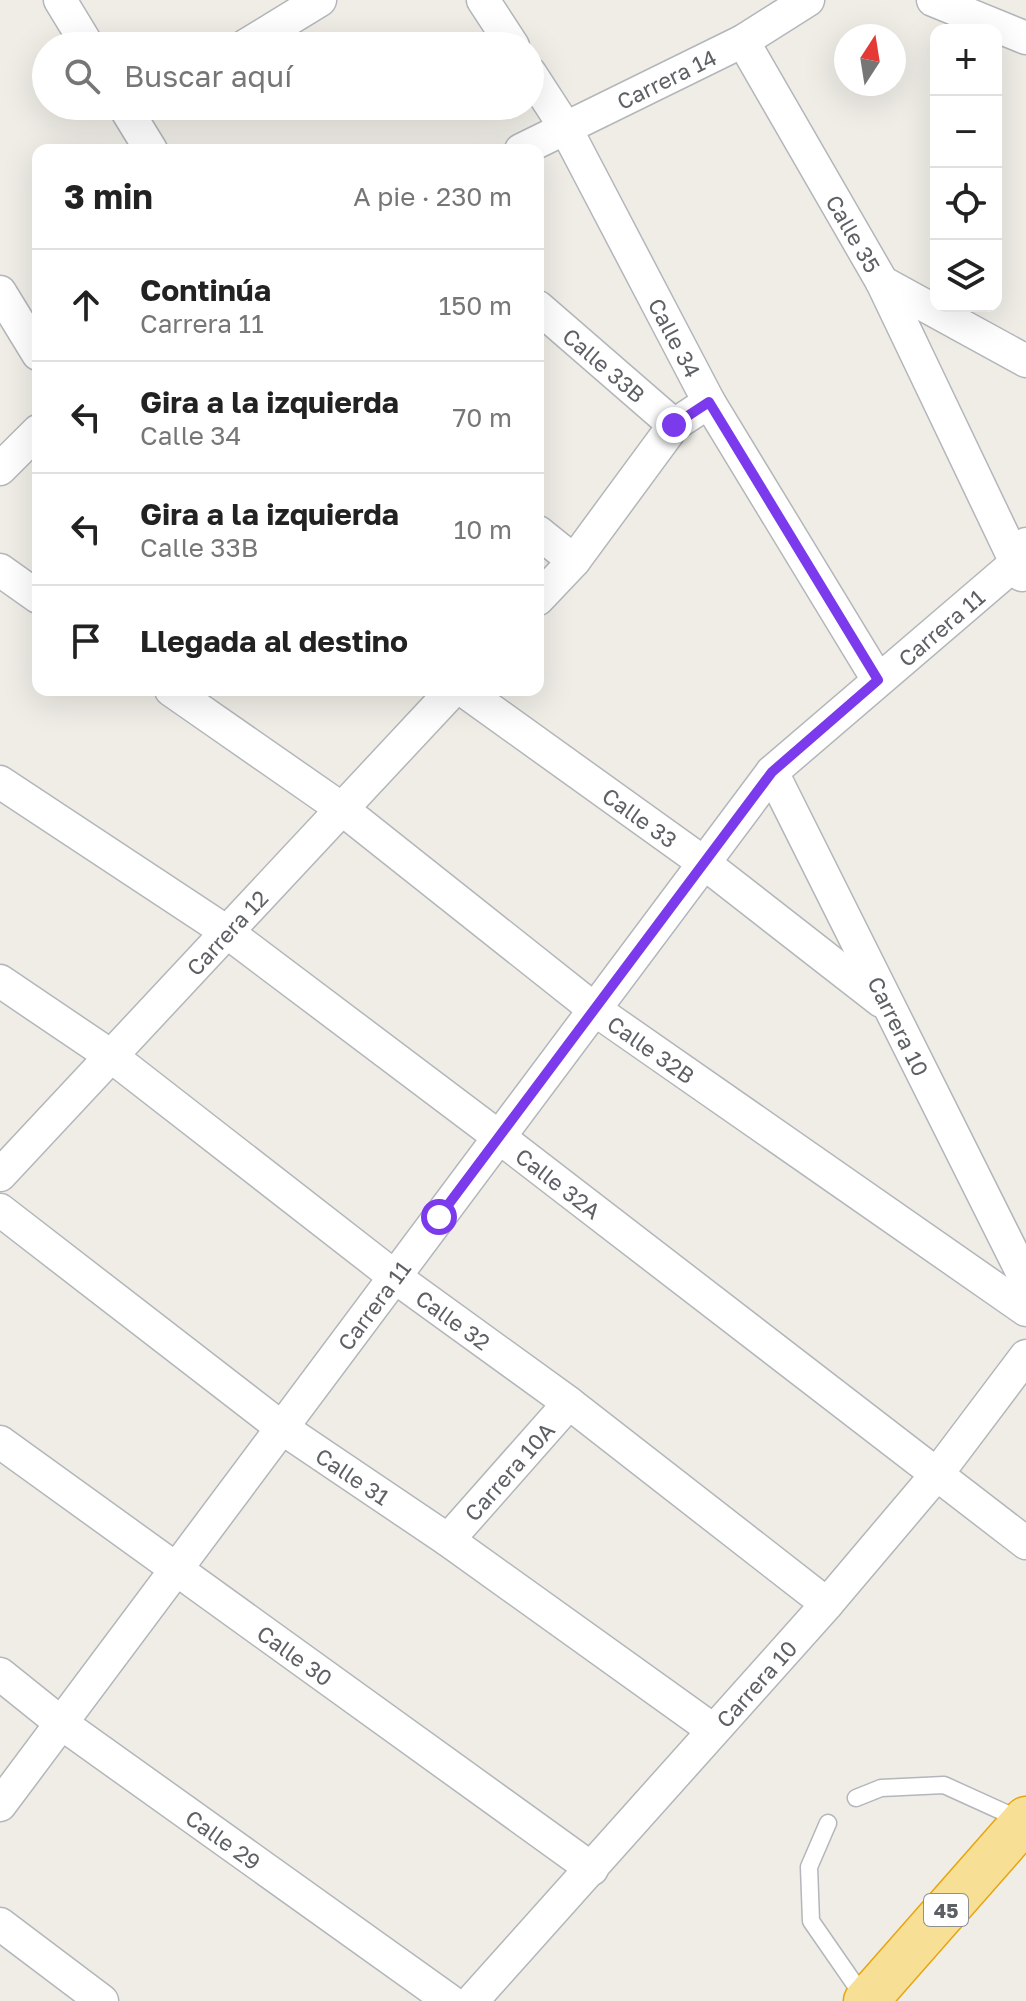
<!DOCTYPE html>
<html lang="es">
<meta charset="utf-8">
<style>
:root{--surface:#fff;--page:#f6f6f6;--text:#222;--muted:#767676;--line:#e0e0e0}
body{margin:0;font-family:"Golos Text",sans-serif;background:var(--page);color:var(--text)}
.controls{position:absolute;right:24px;top:24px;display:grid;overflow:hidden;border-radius:16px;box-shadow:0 8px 32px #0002}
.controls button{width:72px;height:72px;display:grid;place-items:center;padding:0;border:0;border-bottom:2px solid var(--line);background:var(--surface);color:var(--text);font:40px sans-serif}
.compass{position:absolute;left:834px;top:24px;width:72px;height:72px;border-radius:50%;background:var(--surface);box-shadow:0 8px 32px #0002;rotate:12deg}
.stop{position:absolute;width:24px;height:24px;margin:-18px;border:6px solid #7c3aed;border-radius:50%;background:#fff}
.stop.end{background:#7c3aed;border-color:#fff;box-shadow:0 2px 8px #0008}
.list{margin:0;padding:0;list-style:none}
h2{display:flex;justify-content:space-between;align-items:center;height:104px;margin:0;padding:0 32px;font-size:34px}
h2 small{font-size:26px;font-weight:400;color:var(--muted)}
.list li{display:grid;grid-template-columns:52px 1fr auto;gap:24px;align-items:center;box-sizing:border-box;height:112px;padding:0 32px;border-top:2px solid var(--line)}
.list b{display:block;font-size:30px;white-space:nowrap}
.list p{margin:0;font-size:26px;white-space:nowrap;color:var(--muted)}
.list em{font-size:26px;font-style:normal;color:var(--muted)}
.icon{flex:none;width:44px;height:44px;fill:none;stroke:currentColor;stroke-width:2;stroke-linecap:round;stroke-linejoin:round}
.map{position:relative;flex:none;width:1026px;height:2001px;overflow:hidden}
.search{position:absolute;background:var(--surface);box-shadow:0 8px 32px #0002;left:32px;top:32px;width:512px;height:88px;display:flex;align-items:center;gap:20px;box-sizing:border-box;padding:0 28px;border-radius:44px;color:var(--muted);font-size:30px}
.panel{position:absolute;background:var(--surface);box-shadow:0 8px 32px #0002;left:32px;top:144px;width:512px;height:552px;border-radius:16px}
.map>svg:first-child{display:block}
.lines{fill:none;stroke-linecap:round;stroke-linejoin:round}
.lane-casing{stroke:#b3b6ba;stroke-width:19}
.street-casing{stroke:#b3b6ba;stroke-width:35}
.highway-casing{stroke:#e7a50e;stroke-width:47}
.lane{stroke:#fff;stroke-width:16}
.street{stroke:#fff;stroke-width:32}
.highway{stroke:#f7df95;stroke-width:44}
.route{stroke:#7c3aed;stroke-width:10}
.labels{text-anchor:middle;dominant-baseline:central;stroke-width:6;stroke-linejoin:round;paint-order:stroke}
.shield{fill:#fff;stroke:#8e9093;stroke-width:2}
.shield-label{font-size:20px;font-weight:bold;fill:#5d6165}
.street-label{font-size:22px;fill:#5d6165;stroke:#fff}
</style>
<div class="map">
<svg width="1026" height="2001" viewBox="0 0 1026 2001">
<rect width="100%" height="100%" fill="#efede6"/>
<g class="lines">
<!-- lane casing -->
<g class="lane-casing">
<g id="lane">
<path d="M856,1798L881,1788L944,1785L1021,1820"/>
<path d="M828,1823L809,1867L811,1921L865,1999"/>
</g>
</g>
<!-- street casing -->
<g class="street-casing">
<g id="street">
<path d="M60,0L88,46"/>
<path d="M483,0L513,46"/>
<path d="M933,0L1026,38"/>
<path id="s1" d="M743,41L882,282L1026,361"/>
<path d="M245,46L320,0"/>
<path id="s2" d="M530,73L565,127L709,402L878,680"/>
<path d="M124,106L151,150"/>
<path id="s3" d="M521,150L743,41L808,0"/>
<path d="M882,282L1022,575"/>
<path d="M0,292L38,354"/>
<path id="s4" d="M538,307L674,425L709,402"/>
<path d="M0,469L38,431"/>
<path d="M538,532L574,561"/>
<path d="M0,570L38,597"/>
<path d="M538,599L574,561L674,425"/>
<path id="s5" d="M171,690L342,809L594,1009L1026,1310"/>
<path id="s6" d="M463,690L704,863L881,1001"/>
<path id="s7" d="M772,772L1026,1280"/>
<path id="s8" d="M0,782L227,932L499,1137L1026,1543"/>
<path id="s9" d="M0,981L111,1056L395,1277L569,1403L827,1604"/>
<path id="s10" d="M0,1175L453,690"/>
<path id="s11" d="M0,1210L282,1428L448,1540L713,1730"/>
<path id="s12" d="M0,1442L592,1869"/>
<path id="s13" d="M448,1540L569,1403"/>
<path id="s14" d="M0,1674L61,1723L450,2001"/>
<path id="s15" d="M0,1805L772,772L1016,563L1026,544"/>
<path d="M0,1924L102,2001"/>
<path id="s16" d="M472,2001L827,1604L937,1474L1026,1356"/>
</g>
</g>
<!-- highway casing -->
<g class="highway-casing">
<path id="highway" d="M866,2001L1026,1819"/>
</g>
<!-- lane -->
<use href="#lane" class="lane"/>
<!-- street -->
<use href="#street" class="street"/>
<!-- highway -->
<use href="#highway" class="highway"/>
</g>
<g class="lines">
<!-- route -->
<path class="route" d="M439,1217L772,772L878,680L709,402L674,425"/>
</g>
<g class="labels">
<!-- shield labels -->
<rect class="shield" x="924" y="1894" width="44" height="32" rx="6"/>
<g class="shield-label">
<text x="946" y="1910">45</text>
</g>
<!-- street labels -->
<g class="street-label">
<text stroke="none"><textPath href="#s3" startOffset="162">Carrera 14</textPath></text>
<text stroke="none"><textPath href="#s1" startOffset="222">Calle 35</textPath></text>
<text stroke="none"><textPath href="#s2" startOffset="302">Calle 34</textPath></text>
<text stroke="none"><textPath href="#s4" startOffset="88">Calle 33B</textPath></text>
<text stroke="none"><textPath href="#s15" startOffset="1512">Carrera 11</textPath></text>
<text stroke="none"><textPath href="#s6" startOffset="218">Calle 33</textPath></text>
<text stroke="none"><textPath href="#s10" startOffset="332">Carrera 12</textPath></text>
<text stroke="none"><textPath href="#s7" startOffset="284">Carrera 10</textPath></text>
<text stroke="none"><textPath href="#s5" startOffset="600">Calle 32B</textPath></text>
<text stroke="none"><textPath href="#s8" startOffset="688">Calle 32A</textPath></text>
<text stroke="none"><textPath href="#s15" startOffset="624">Carrera 11</textPath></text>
<text stroke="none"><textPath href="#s9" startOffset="566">Calle 32</textPath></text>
<text stroke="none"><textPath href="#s13" startOffset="92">Carrera 10A</textPath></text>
<text stroke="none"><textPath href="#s11" startOffset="442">Calle 31</textPath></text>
<text stroke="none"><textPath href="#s12" startOffset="364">Calle 30</textPath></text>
<text stroke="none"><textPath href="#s16" startOffset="426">Carrera 10</textPath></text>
<text stroke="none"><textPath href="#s14" startOffset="278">Calle 29</textPath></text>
</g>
</g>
</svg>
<div class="controls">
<button>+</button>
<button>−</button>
<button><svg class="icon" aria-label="locate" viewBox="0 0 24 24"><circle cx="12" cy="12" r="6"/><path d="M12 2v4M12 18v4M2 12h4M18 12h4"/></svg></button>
<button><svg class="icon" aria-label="layers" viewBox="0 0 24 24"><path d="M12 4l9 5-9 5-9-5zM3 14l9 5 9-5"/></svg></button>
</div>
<svg class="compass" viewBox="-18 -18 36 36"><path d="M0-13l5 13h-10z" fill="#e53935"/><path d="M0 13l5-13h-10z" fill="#767676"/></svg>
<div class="stop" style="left:439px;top:1217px"></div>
<div class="stop end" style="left:674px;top:425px"></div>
<div class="search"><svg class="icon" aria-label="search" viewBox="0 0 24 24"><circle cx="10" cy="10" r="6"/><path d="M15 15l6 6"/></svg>Buscar aquí</div>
<section class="panel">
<h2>3 min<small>A pie · 230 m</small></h2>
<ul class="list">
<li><svg class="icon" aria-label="ahead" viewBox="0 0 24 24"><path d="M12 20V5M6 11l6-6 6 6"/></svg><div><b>Continúa</b><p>Carrera 11</p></div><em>150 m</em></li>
<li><svg class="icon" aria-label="left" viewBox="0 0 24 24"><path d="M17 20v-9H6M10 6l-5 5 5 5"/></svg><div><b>Gira a la izquierda</b><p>Calle 34</p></div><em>70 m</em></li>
<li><svg class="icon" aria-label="left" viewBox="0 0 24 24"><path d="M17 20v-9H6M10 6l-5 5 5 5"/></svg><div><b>Gira a la izquierda</b><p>Calle 33B</p></div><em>10 m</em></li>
<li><svg class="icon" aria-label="arrive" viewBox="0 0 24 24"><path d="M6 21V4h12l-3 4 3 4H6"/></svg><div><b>Llegada al destino</b></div></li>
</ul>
</section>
</div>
